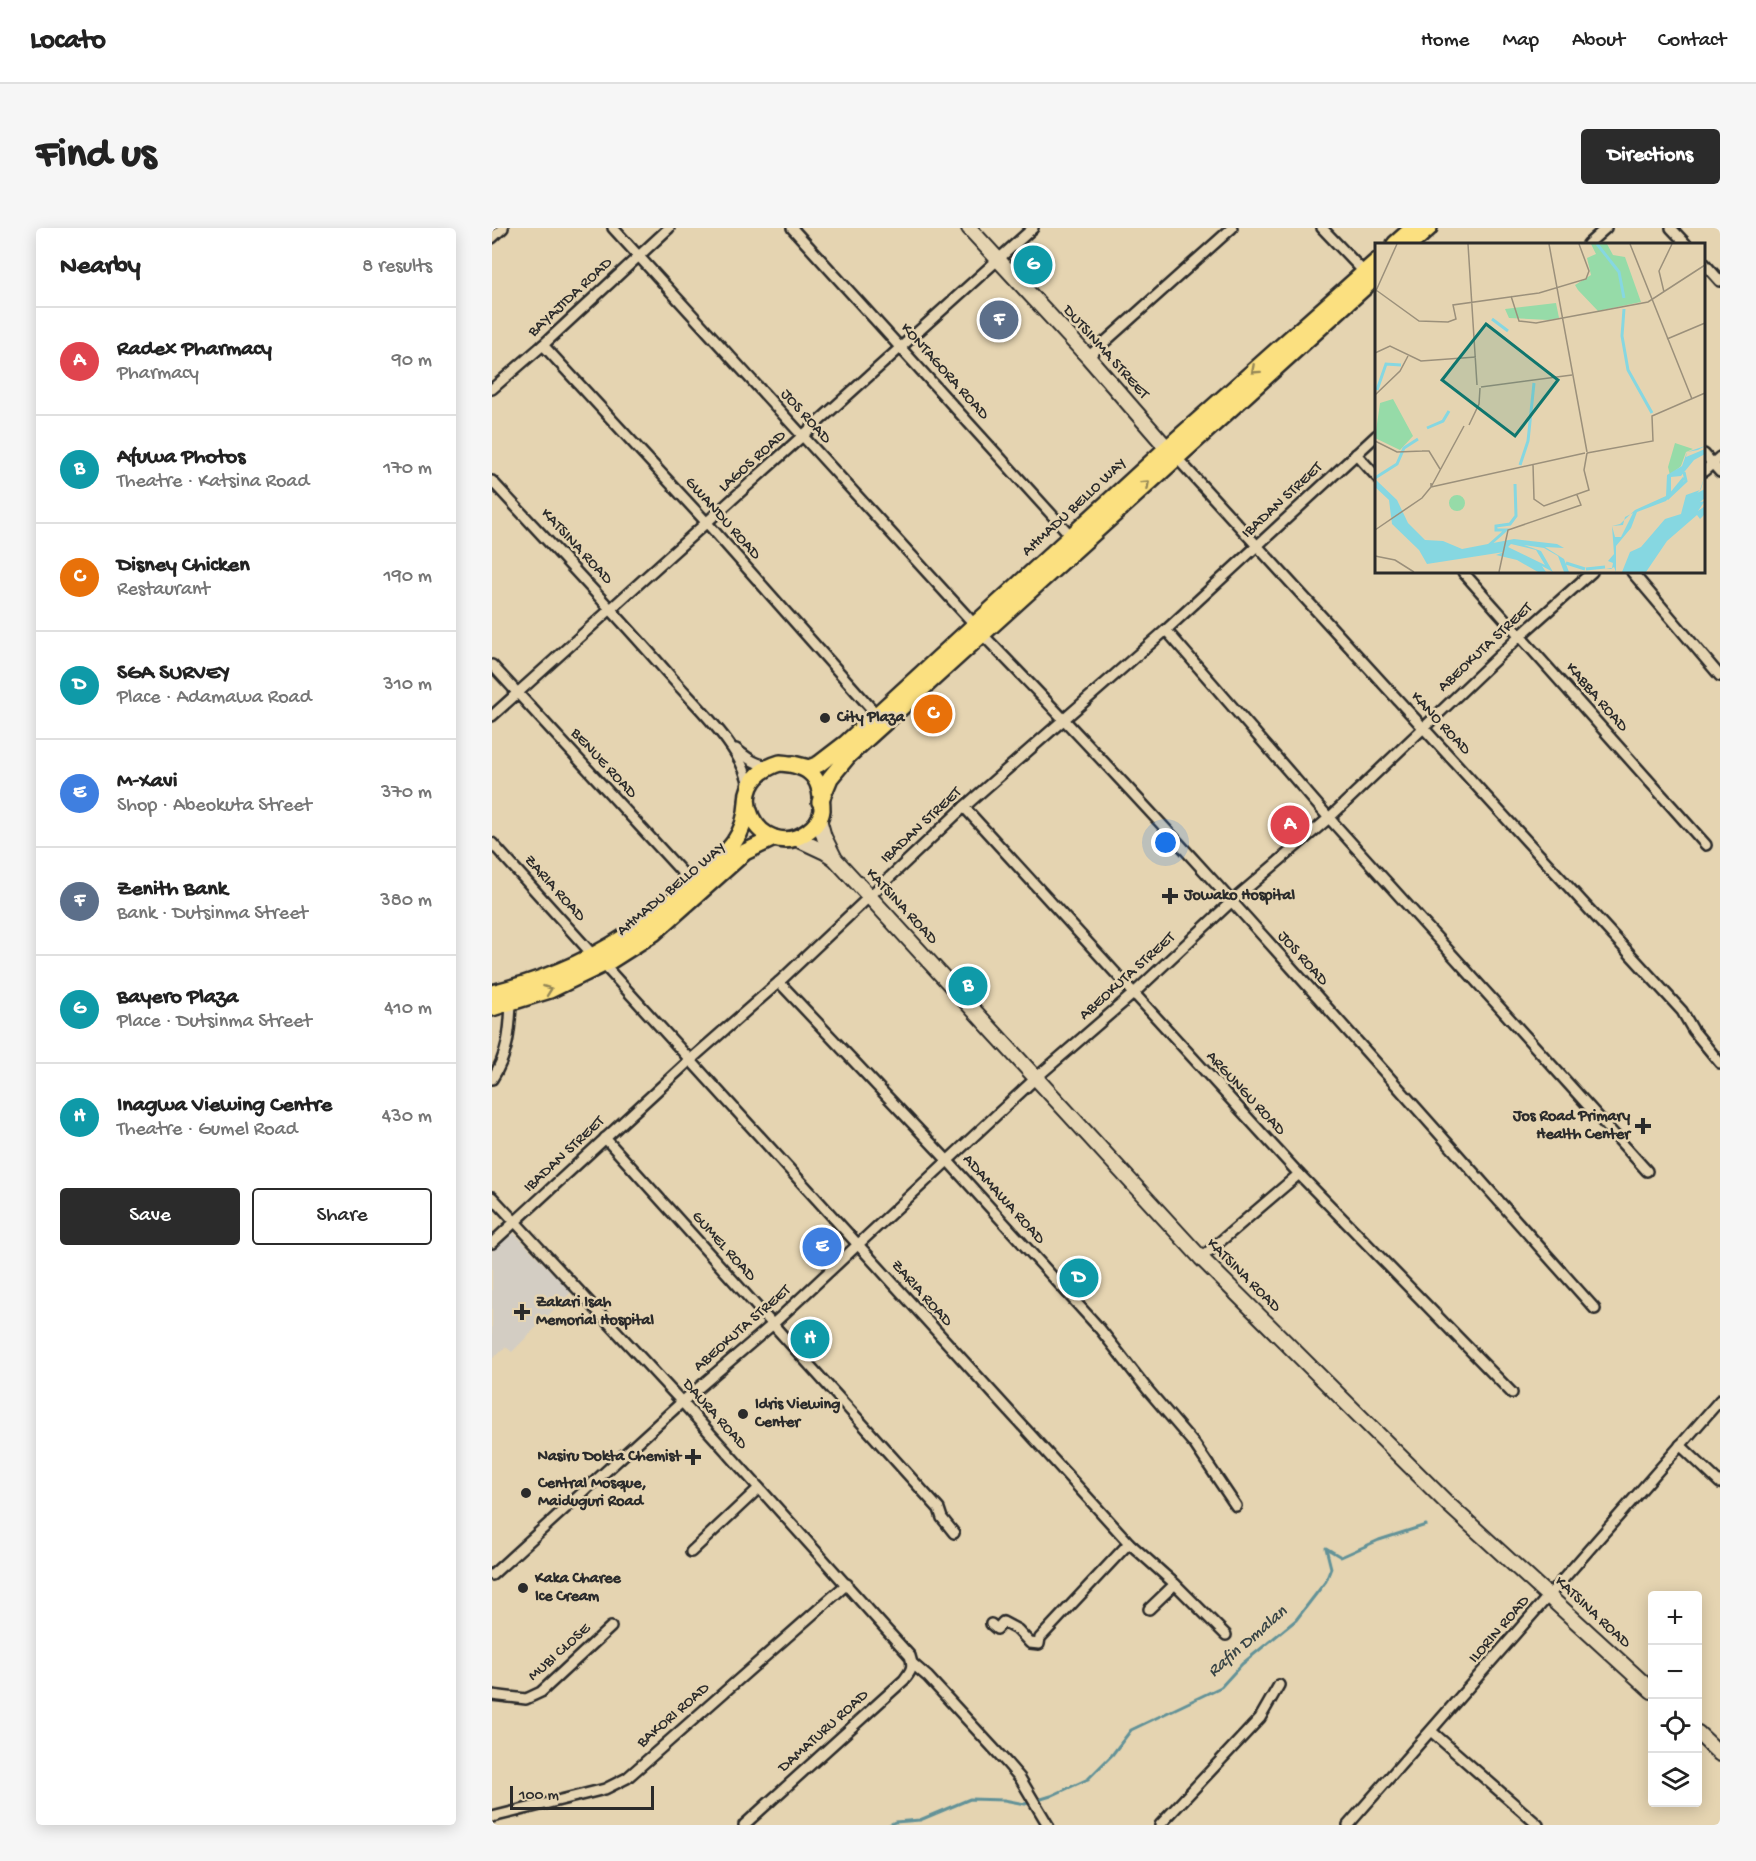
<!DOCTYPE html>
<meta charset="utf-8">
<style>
:root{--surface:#fff;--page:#f6f6f6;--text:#222;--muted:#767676;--line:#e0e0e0;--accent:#2b2b2b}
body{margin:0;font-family:"Gochi Hand",sans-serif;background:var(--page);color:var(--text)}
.controls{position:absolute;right:18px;bottom:18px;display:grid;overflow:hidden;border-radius:6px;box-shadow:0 3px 15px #0003}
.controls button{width:54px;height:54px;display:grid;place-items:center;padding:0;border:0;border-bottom:2px solid var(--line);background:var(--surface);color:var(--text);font:30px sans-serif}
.scale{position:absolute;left:18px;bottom:15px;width:144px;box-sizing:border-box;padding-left:6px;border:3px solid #2b2b2b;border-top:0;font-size:16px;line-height:21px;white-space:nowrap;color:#2b2b2b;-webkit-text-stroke:4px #e5d4b1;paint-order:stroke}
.you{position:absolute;left:674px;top:615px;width:21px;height:21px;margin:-15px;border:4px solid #fff;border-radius:50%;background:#1a73e8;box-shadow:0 0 0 9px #1a73e833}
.badge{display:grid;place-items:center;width:39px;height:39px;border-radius:50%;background:var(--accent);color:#fff;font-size:20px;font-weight:700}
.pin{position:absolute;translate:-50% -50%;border:3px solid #fff;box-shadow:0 2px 6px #0006}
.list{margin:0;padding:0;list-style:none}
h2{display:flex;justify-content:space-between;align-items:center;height:78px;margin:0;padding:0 24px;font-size:26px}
h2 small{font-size:20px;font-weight:400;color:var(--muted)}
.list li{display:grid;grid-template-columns:39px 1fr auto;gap:18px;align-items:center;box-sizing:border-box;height:108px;padding:0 24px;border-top:2px solid var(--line)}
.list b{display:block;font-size:22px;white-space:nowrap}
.list p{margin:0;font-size:20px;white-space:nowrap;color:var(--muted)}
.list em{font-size:20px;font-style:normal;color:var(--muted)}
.actions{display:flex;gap:12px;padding:18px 24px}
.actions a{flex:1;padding:14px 0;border:2px solid var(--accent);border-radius:6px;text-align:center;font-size:21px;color:var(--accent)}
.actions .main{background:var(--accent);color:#fff}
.icon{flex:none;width:33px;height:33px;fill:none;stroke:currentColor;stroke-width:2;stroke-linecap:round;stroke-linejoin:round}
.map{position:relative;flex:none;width:1228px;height:1597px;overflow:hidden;border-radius:6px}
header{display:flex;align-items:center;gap:36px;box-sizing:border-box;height:84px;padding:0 30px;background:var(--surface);border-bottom:2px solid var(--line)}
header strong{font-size:28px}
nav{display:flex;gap:33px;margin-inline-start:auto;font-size:21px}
.intro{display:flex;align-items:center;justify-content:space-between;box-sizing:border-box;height:144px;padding:0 36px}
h1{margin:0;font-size:42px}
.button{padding:15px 27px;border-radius:6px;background:var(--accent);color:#fff;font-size:21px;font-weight:700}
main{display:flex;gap:36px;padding:0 36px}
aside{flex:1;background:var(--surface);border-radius:6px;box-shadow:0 3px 15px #0003}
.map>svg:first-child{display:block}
.built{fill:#d3cdc3}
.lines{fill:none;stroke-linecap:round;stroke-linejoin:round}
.stream{stroke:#629298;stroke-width:3}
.street-casing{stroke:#2b2b2b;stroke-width:14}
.secondary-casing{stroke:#2b2b2b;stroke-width:18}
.primary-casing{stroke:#2b2b2b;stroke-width:20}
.street{stroke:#e5d4b1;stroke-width:9}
.secondary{stroke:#e5d4b1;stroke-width:14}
.primary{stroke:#fbe080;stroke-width:15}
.oneway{stroke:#938656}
.poi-dot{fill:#2b2b2b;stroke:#e5d4b1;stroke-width:2}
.labels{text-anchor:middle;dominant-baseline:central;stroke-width:5;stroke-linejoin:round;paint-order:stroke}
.street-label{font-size:16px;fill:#2b2b2b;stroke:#e5d4b1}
.poi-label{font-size:16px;font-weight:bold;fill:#2b2b2b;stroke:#e5d4b1;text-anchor:start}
.water-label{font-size:18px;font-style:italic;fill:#394546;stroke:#e5d4b1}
.inset-river{fill:none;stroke:#86d7e1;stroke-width:3}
.inset-road{fill:none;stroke:#9b907b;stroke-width:1.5}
.view{fill:#0f766e;fill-opacity:0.15;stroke:#0f766e;stroke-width:3}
.inset-edge{fill:none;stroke:#2b2b2b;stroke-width:3}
</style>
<header>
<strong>Locato</strong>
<nav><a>Home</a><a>Map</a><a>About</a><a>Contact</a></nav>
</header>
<div class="intro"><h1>Find us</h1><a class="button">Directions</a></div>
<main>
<aside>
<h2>Nearby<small>8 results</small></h2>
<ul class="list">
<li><span class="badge" style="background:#e0444e">A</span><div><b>Radex Pharmacy</b><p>Pharmacy</p></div><em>90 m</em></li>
<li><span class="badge" style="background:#0f9aa8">B</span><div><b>Afuwa Photos</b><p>Theatre · Katsina Road</p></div><em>170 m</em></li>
<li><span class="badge" style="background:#e8710a">C</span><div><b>Disney Chicken</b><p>Restaurant</p></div><em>190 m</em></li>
<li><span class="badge" style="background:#0f9aa8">D</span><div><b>SGA SURVEY</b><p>Place · Adamawa Road</p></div><em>310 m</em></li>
<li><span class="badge" style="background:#3f7fe0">E</span><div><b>M-Xavi</b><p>Shop · Abeokuta Street</p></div><em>370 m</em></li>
<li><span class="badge" style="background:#5c6f8a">F</span><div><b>Zenith Bank</b><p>Bank · Dutsinma Street</p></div><em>380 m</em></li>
<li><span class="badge" style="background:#0f9aa8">G</span><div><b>Bayero Plaza</b><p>Place · Dutsinma Street</p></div><em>410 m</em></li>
<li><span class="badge" style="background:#0f9aa8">H</span><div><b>Inagwa Viewing Centre</b><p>Theatre · Gumel Road</p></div><em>430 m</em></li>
</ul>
<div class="actions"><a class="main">Save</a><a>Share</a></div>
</aside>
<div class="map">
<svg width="1228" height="1597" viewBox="0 0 1228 1597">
<rect width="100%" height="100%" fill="#e5d4b1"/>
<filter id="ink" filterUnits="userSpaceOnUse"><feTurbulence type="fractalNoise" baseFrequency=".0167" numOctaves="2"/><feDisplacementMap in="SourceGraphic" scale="12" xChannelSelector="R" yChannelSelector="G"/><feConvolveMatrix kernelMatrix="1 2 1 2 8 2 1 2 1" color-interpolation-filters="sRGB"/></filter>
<g filter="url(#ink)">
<!-- built -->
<path class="built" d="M22,1005L79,1064L20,1124L14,1119L0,1131V1023Z"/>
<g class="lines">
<!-- stream -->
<path class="stream" d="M397,1597L403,1594L428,1592L478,1571L512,1572L533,1576L559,1568L596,1551L620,1527L639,1502L729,1459L750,1436L804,1392L834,1353L839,1340L834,1320L849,1329L887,1312L934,1297"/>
<!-- street casing -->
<g class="street-casing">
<g id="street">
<path d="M121,0L483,397"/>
<path d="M300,0L580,309"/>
<path d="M830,0L872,44"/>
<path d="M1179,0L1194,16"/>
<path d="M0,10L11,0"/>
<path d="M1096,16L1114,0"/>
<path d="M1212,35L1228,53"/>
<path d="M51,117L215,295L385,487"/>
<path d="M596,129L740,0"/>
<path d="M0,161L51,117L177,0"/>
<path d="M864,226L885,249"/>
<path d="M1212,226L1228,244"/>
<path d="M684,229L1190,783L1201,802L1228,835"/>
<path d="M1212,243L1228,229"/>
<path d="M0,253C60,318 121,382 179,449C204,478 252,521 257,559"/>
<path d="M971,344L1214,617"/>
<path d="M1140,344L1228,448"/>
<path d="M674,402L837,590L1155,943"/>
<path d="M490,406C702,624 900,854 1103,1081"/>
<path d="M0,437L200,655"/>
<path d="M0,488L541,0"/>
<path d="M244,521C254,529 266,539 279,537"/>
<path d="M472,579L807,946L1020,1165"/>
<path d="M0,615L101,727"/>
<path d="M112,737L637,1315L683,1356L734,1407"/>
<path d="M287,754L455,932L608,1101L655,1161L703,1217L744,1278"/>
<path d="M0,851C16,827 18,803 19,774"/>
<path d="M113,910L447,1281L450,1290L462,1305"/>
<path d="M0,969L190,1174L418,1428C422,1439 419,1443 412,1452L252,1597"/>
<path d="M0,1015L197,833L287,754L472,579L674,402L885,207"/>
<path d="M709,1030L807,946"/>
<path d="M1188,1217L1228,1255"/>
<path d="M199,1324L267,1260"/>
<path d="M0,1347L190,1174L280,1097L545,849L641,766L739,674L837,590L1029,407L1100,344"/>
<path d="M657,1381L683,1356"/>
<path d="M499,1396L505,1401L511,1394L526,1402L538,1415L547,1416L548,1410L637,1315"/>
<path d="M421,1436L436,1449L515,1535L528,1550L556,1597"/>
<path d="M0,1467L34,1471L49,1464L119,1399"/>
<path d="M939,1503L1046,1597"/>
<path d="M0,1589L113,1561L135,1550L355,1356"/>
<path d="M668,1597L768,1490L787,1457"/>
<path d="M856,1597L1228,1172"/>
</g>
</g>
<!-- secondary casing -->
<g class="secondary-casing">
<g id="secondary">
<path d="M477,0L596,129L675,220"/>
<path d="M327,591L332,609L343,631L709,1030L957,1277L1160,1463"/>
<path d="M303,610L333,624L342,630"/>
<path d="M1206,1505L1228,1526"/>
</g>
</g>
<!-- primary casing -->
<g class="primary-casing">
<g id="primary">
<path d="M903,16L921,0"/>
<path d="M919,16L937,0"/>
<path d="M288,535C320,537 330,551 330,582C329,591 322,599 315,604C269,637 222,555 288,535Z"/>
<path d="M301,536L317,540L327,536L353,516L675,220L885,33"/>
<path d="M328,574L338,550L357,527L885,48"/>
<path d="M0,765C53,752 106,729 150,697C169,684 186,667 203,652C230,628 253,614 255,575"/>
<path d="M0,780L58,762L118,733L162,705L253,624L282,610"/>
</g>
</g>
<!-- street -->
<use href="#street" class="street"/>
<!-- secondary -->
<use href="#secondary" class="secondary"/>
<!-- primary -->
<use href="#primary" class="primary"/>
</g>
<!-- one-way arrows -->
<defs><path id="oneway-chevron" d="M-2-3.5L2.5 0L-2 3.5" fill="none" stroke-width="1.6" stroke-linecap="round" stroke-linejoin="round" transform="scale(1.5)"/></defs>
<g class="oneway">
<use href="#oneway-chevron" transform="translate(763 142) rotate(138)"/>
<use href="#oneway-chevron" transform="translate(654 256) rotate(-42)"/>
<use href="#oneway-chevron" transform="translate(56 762) rotate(-20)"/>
</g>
</g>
<!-- markers -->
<g class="poi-dot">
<circle cx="333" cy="490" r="6"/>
<path d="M675 659h6v6h6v6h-6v6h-6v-6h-6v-6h6z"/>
<path d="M1148 889h6v6h6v6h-6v6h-6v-6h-6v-6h6z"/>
<path d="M27 1075h6v6h6v6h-6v6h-6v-6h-6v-6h6z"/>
<circle cx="251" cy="1186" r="6"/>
<path d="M198 1220h6v6h6v6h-6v6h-6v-6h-6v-6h6z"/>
<circle cx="34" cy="1265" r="6"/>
<circle cx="31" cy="1360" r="6"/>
</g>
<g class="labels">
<!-- street labels -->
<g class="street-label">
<text transform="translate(79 70) rotate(-43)">BAYAJIDA ROAD</text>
<text transform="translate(613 125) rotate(48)">DUTSINMA STREET</text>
<text transform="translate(452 144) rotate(48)">KONTAGORA ROAD</text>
<text transform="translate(313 189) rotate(48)">JOS ROAD</text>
<text transform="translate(261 234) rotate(-42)">LAGOS ROAD</text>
<text transform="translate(791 273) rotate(-43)">IBADAN STREET</text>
<text transform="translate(583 280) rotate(-43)">AHMADU BELLO WAY</text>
<text transform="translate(230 291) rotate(48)">GWANDU ROAD</text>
<text transform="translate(84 319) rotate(47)">KATSINA ROAD</text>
<text transform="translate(994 420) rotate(-43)">ABEOKUTA STREET</text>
<text transform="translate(1104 470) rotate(49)">KABBA ROAD</text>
<text transform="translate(948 496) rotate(47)">KANO ROAD</text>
<text transform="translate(111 536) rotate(47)">BENUE ROAD</text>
<text transform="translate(430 598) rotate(-43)">IBADAN STREET</text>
<text transform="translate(62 661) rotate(48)">ZARIA ROAD</text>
<text transform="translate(180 662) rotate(-40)">AHMADU BELLO WAY</text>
<text transform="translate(409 679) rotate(47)">KATSINA ROAD</text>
<text transform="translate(810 731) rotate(48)">JOS ROAD</text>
<text transform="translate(636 749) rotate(-42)">ABEOKUTA STREET</text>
<text transform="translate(753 866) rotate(47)">ARGUNGU ROAD</text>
<text transform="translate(73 927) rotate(-43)">IBADAN STREET</text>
<text transform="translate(511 972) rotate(48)">ADAMAWA ROAD</text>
<text transform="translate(231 1019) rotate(48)">GUMEL ROAD</text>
<text transform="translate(751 1048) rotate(45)">KATSINA ROAD</text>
<text transform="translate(429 1066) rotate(48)">ZARIA ROAD</text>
<text transform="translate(251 1101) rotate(-41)">ABEOKUTA STREET</text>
<text transform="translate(222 1187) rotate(48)">DAURA ROAD</text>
<text transform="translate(1100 1385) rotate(43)">KATSINA ROAD</text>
<text transform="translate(1008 1402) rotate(-49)">ILORIN ROAD</text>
<text transform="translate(68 1425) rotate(-42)">MUBI CLOSE</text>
<text transform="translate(182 1488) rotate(-41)">BAKORI ROAD</text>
<text transform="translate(332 1504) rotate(-42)">DAMATURU ROAD</text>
</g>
<!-- poi labels -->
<g class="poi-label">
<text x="345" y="490">City Plaza</text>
<text x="692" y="668">Jowako Hospital</text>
<text x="1138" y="889" text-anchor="end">Jos Road Primary<tspan x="1138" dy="18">Health Center</tspan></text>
<text x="44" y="1075">Zakari Isah<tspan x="44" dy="18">Memorial Hospital</tspan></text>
<text x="263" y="1177">Idris Viewing<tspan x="263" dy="18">Center</tspan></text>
<text x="189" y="1229" text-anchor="end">Nasiru Dokta Chemist</text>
<text x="46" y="1256">Central Mosque,<tspan x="46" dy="18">Maiduguri Road</tspan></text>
<text x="43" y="1351">Kaka Charee<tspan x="43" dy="18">Ice Cream</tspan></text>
</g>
<!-- water labels -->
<g class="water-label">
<text transform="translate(756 1414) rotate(-41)">Rafin Dmalan</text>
</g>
</g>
<!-- overview -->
<g transform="translate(883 15)">
<rect width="330" height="330" fill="#e5d4b1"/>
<path d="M216,1H232L238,12L250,14L266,59L223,68L203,47L200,42L216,32L212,15L221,11ZM181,60L184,75L174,77L134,75L130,66ZM18,156L38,193L25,207L0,195L5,160ZM300,200L318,206L311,209L306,223L295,232L293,224ZM74 260a8 8 0 1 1 16 0a8 8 0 1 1-16 0Z" fill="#96dba8"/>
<path d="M330,203L323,207L312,209L311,214L330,206V211L319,217L306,233L296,234V252L291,258L262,269L256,285L241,303V329L239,324L236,326L231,325H237L238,320L233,318L239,311L237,283L245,281L260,267L291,253L292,232L307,223L312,209ZM258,270L246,294H240L237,283L248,282L250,274ZM330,232L326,246L322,250L330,246V255L325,259L330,258L323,268L330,263V271L325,276L322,272L292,298L271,329H247L255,309L266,304L290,276L306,271L311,252L325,247ZM0,236L22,257L33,280L50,297L68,298L87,306L139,296L182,301L189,305L170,304L189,316L194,329H189L183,313L169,305L149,302L166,308L178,329L167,323L171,329H163L142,317L121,312L129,309L52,321L44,307L17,281L14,257L0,244ZM136,301L161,307L170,322L133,304Z" fill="#86d7e1" fill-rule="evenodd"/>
<path class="inset-river" d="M222,1L244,29L249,55M249,66L247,93L253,127L277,170M117,76L133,88M2,147L11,121L26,122M52,185L68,178L74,168M145,222L153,198L159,140M0,235L22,221L29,205L43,196M296,251L309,235M292,256L311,238L309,229M113,303L131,287H121V283L135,281L141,273L140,241M191,320L210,326M211,326L230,324"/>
<path class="inset-road" d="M93,1L102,142M174,1L212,209M255,1L317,156M1,47L44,78L73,79L81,76L78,62L164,50L211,36L214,28L204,1M289,49L284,28L297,1M0,50L22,1M136,53L144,78L161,80L273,59L330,22M292,96L330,80M0,110L15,103L46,118L101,114M106,144L197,132M0,152L25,128L33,113M94,182L104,161L105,145M0,198L22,209L48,208M47,208H54L65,226M212,210L278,198L277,173L330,150M158,221L159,256L169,263L214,247L209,227L212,210M56,240V244L89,183M56,244L210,210M0,287L47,255L56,244M0,313L20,317L39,329M124,329L133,287L206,262L202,252"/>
<path class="view" d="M111,81L183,137L140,193L67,137Z"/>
<rect width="330" height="330" class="inset-edge"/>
</g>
</svg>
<div class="controls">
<button>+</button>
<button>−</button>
<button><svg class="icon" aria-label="locate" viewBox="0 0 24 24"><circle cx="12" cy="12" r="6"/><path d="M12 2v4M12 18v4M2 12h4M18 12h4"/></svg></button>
<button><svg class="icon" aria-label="layers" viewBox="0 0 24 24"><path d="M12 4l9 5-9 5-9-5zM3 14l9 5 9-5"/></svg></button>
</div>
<div class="scale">100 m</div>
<div class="you"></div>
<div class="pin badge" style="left:798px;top:597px;background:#e0444e">A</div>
<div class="pin badge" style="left:476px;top:758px;background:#0f9aa8">B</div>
<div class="pin badge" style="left:441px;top:486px;background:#e8710a">C</div>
<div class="pin badge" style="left:587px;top:1050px;background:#0f9aa8">D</div>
<div class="pin badge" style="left:330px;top:1019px;background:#3f7fe0">E</div>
<div class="pin badge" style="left:507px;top:92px;background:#5c6f8a">F</div>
<div class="pin badge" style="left:541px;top:37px;background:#0f9aa8">G</div>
<div class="pin badge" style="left:318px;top:1111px;background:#0f9aa8">H</div>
</div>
</main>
